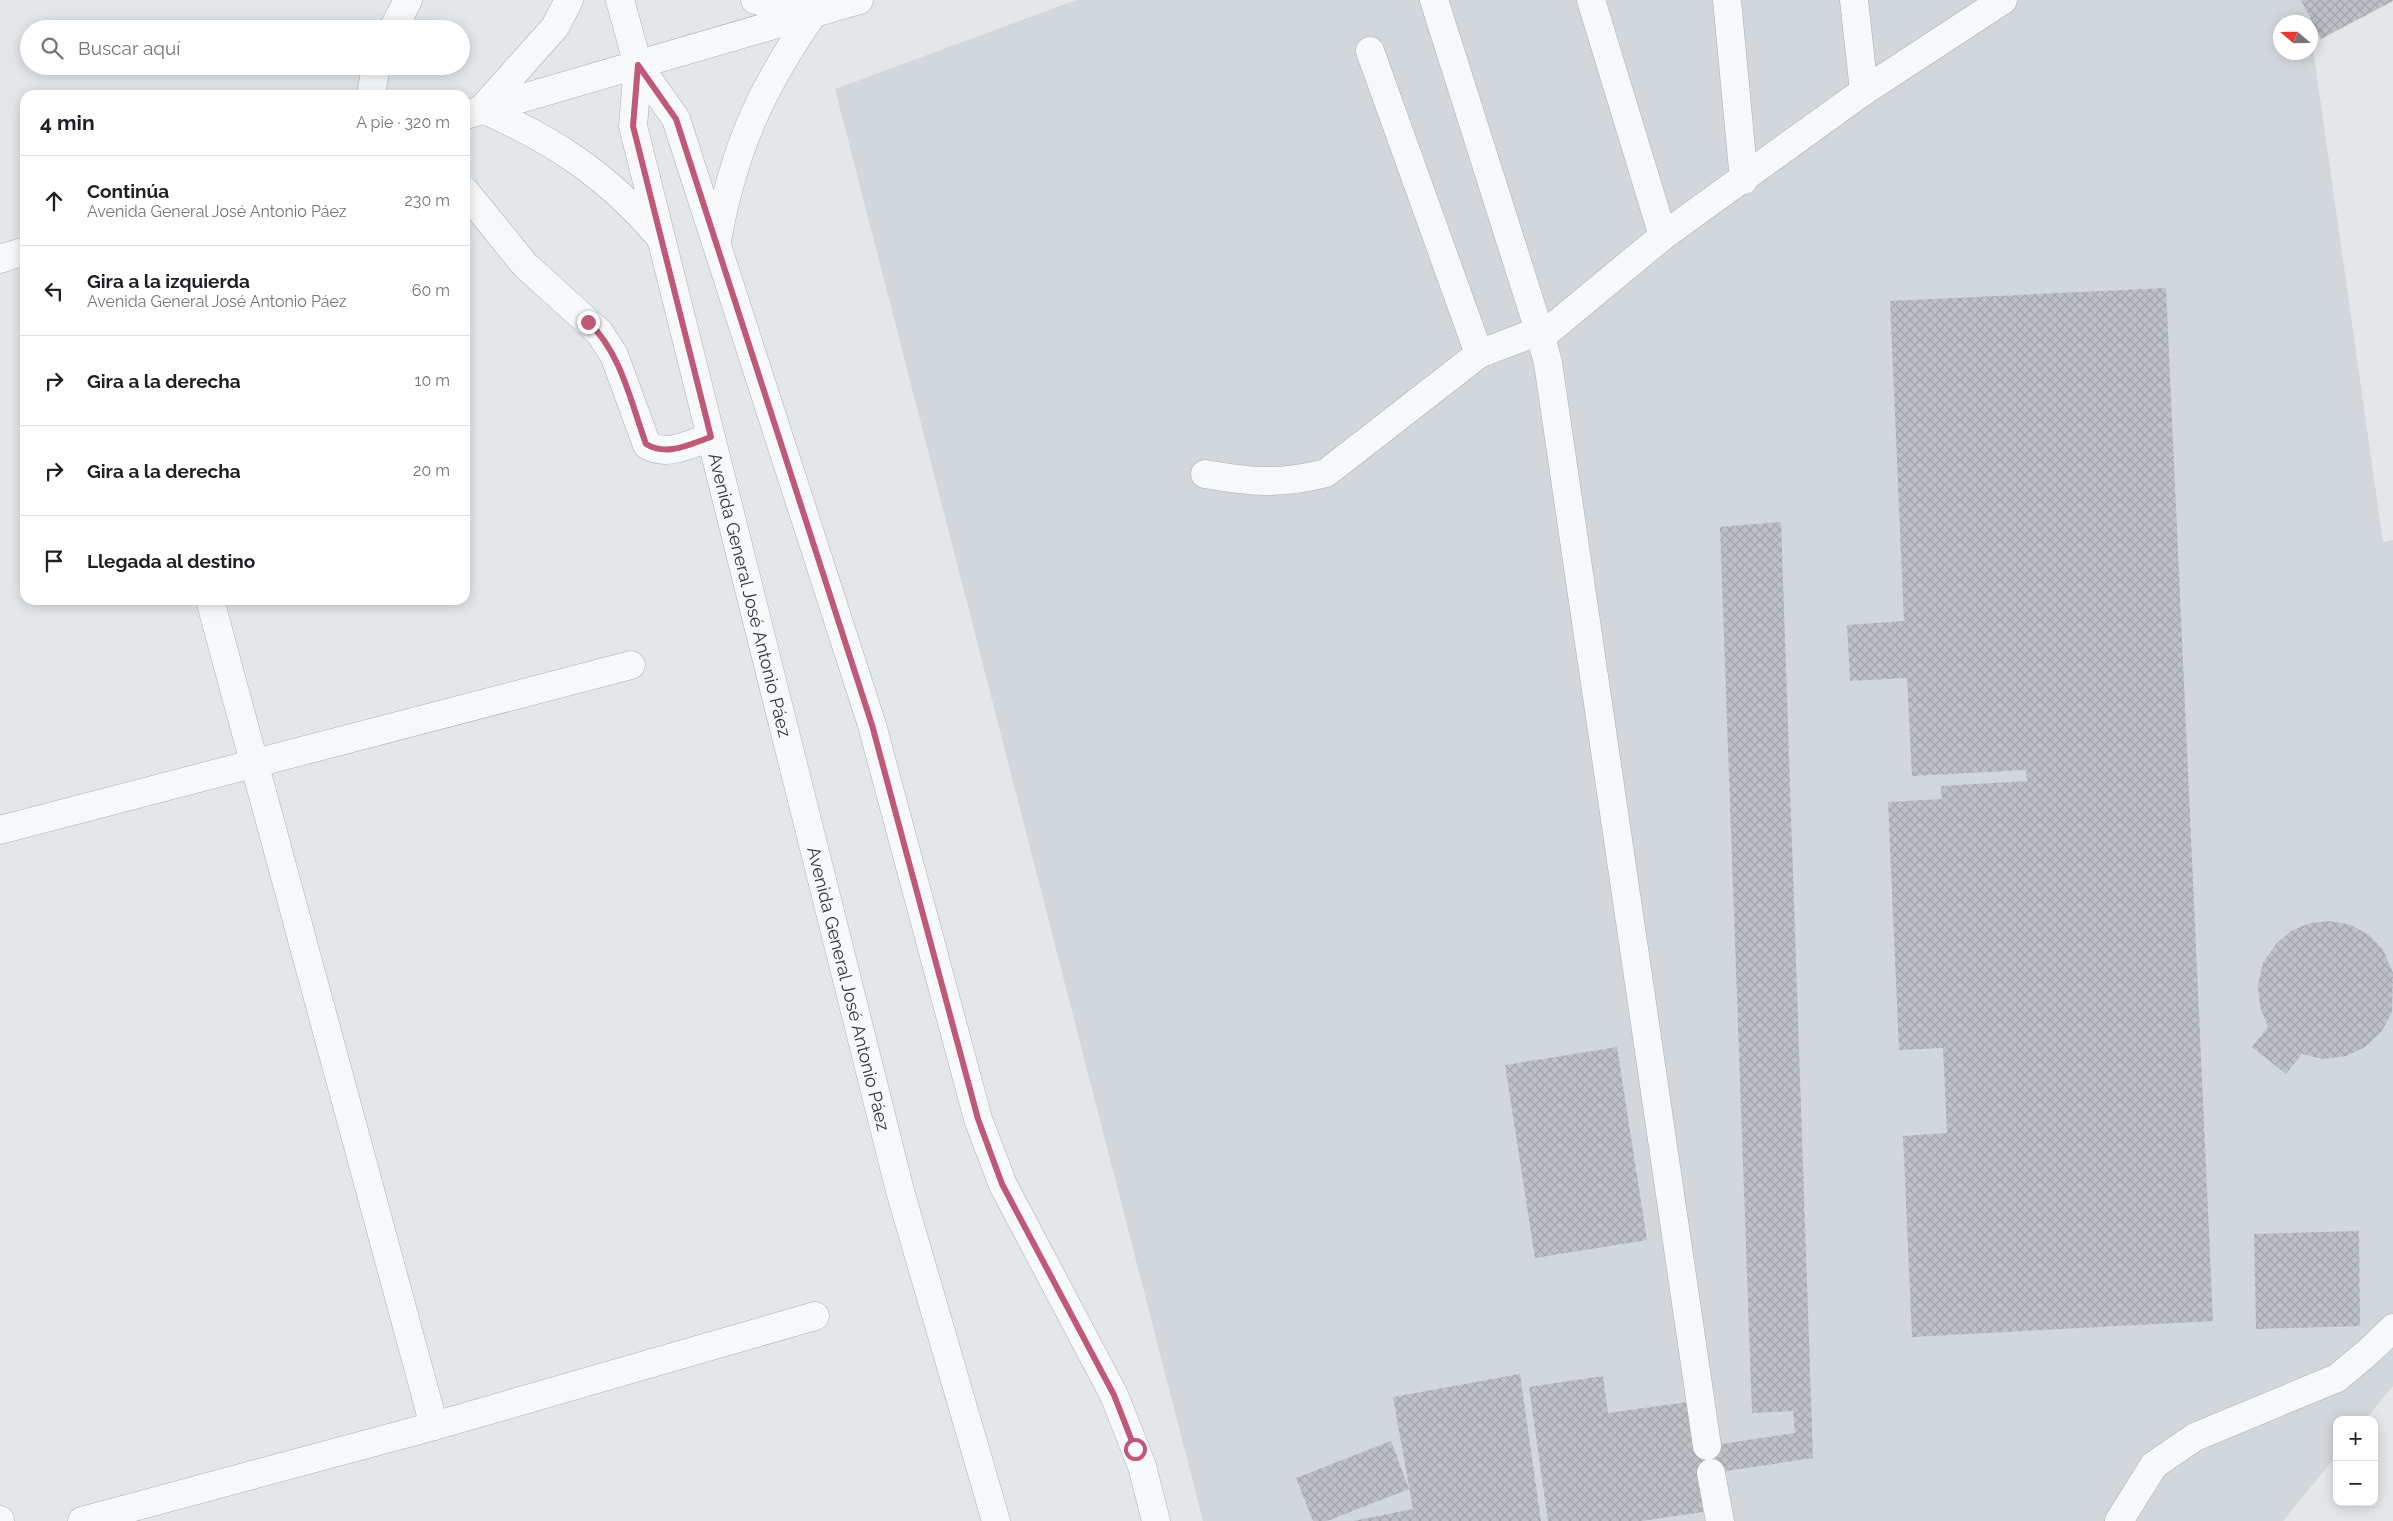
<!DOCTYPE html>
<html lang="es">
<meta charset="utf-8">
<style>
:root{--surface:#fff;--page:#f2f2f2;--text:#202124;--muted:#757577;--line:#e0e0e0}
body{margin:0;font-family:Raleway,sans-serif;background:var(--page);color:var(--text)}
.controls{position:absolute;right:15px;bottom:15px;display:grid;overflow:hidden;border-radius:10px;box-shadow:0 2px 12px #0003}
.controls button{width:45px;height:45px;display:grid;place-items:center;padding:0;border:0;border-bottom:1px solid var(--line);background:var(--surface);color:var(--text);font:25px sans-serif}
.compass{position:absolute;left:2273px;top:15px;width:45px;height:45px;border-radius:50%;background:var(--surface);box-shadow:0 2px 12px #0003;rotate:290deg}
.stop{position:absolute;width:15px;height:15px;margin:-11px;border:4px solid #c05878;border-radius:50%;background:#fff}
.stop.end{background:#c05878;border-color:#fff;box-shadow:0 1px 5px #0008}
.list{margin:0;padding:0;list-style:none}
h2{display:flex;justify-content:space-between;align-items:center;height:65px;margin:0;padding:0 20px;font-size:21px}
h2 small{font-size:16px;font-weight:400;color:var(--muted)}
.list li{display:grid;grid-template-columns:32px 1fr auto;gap:15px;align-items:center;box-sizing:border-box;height:90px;padding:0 20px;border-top:1px solid var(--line)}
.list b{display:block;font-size:19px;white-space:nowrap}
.list p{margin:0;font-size:16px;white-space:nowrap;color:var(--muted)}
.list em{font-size:16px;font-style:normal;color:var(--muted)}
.icon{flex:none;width:28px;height:28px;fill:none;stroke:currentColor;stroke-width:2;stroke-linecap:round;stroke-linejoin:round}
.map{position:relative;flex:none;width:2393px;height:1521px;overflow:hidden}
.search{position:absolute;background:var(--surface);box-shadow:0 2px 12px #0003;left:20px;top:20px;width:450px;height:55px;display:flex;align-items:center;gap:12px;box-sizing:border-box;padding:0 18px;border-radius:28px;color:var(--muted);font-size:19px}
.panel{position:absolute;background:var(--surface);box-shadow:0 2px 12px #0003;left:20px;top:90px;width:450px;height:515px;border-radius:15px}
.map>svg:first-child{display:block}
.built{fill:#d2d7dc}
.building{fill:url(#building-cross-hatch)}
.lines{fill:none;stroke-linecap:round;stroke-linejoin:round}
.minor-casing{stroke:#a9afb4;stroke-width:29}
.minor{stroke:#f6f8f9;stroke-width:28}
.route{stroke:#c05878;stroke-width:6}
.labels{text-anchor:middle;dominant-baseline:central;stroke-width:4;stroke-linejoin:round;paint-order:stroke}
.street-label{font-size:18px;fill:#2d3741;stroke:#f3f6f8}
</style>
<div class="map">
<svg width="2393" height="1521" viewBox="0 0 2393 1521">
<defs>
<pattern id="building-cross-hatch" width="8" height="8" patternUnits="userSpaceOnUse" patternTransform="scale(1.25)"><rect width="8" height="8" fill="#bcc1c6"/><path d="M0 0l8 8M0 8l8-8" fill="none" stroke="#a2a6ab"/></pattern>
</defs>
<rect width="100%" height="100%" fill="#e4e7ea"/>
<!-- built -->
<path class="built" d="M1076,0H2306L2309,22H2280V52H2310L2311,34L2383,542L2393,540V1386L2365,1420H2337V1455L2283,1521H1203L835,89Z"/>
<!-- building -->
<g class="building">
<path d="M2301,0H2393V1L2321,39Z"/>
<path d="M2166,288L2213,1321L1912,1337L1903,1136L1947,1133L1943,1048L1899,1050L1888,802L1942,799L1941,786L2027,781L2026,770L1912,776L1907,678L1850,681L1847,625L1904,621L1890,301Z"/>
<path d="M1781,522L1813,1458L1699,1475L1703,1512L1642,1521H1548L1529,1387L1603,1376L1608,1413L1688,1402L1694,1448L1795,1433L1793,1411L1752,1413L1720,527Z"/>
<path d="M2330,921L2351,925L2369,935L2383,950L2393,973L2392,1012L2382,1031L2365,1047L2346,1056L2323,1059L2302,1054L2286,1074L2252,1047L2268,1027L2260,1007L2258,985L2263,963L2276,944L2291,931L2310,923Z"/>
<path d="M1617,1047L1647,1240L1535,1258L1505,1065Z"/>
<path d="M2359,1231L2360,1326L2256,1329L2254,1234Z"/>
<path d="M1520,1374L1541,1521H1353L1413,1509L1393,1397Z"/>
<path d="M1391,1441L1409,1489L1327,1521H1313L1296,1478Z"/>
</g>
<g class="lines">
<!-- minor casing -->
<g class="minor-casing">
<g id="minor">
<path d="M569,0L555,27L482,109C554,140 608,176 659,236"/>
<path id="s1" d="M620,0L638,65L633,126L900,1191L996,1521"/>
<path d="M1434,0L1541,337"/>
<path d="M1591,0L1663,236"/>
<path d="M1727,0L1744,180"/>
<path d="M1854,0L1864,91"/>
<path d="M393,29L408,0"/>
<path d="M1370,51L1479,354"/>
<path d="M638,65L676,119L872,725L978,1119L1003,1185L1114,1395L1142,1466L1156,1521"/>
<path d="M371,95L376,66"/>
<path d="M465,115L859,0"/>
<path d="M465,191L525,265L599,332L614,355L647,445C667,457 690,444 711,437"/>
<path d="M717,240C734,149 760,90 813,14L755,0"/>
<path d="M0,259L25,251"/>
<path d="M1205,474C1250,482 1280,485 1326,473L1479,354L1531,334L1541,337"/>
<path d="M210,600L434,1426"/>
<path d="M0,830L631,665"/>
<path d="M1707,1446L1548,363L1541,337L1663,236L1864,91L2003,0"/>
<path d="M1711,1473L1720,1521"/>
<path d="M0,1520V1521"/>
<path d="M82,1521L434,1426L815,1316"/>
<path d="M2119,1521L2154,1465L2195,1437L2337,1378L2367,1353L2393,1328"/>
</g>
</g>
<!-- minor -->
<use href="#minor" class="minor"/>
</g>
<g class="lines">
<!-- route -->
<path class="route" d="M588,322C621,352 631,403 646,444C667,457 690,444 711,437L633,126L638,65L676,119L872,725L978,1119L1002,1184L1114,1395L1135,1449"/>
</g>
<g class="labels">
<!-- street labels -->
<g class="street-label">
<text stroke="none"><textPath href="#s1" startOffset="612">Avenida General José Antonio Páez</textPath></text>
<text stroke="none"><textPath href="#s1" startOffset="1018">Avenida General José Antonio Páez</textPath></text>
</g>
</g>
</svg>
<div class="controls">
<button>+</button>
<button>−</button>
</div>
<svg class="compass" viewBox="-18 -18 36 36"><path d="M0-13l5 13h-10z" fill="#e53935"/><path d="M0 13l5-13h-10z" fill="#757577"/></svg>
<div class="stop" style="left:1135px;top:1449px"></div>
<div class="stop end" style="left:588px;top:322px"></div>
<div class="search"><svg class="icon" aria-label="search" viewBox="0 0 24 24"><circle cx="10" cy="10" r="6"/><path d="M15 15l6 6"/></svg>Buscar aquí</div>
<section class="panel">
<h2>4 min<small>A pie · 320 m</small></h2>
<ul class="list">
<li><svg class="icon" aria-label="ahead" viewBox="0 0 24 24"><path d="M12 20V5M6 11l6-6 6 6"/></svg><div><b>Continúa</b><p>Avenida General José Antonio Páez</p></div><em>230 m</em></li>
<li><svg class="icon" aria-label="left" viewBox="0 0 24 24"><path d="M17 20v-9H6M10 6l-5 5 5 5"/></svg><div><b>Gira a la izquierda</b><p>Avenida General José Antonio Páez</p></div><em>60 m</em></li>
<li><svg class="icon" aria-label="right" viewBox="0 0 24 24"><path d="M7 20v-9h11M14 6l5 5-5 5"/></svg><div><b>Gira a la derecha</b></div><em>10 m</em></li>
<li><svg class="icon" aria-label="right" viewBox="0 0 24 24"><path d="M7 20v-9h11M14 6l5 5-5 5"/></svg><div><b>Gira a la derecha</b></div><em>20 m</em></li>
<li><svg class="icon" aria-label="arrive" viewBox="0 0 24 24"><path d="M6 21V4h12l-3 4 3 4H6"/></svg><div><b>Llegada al destino</b></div></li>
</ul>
</section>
</div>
